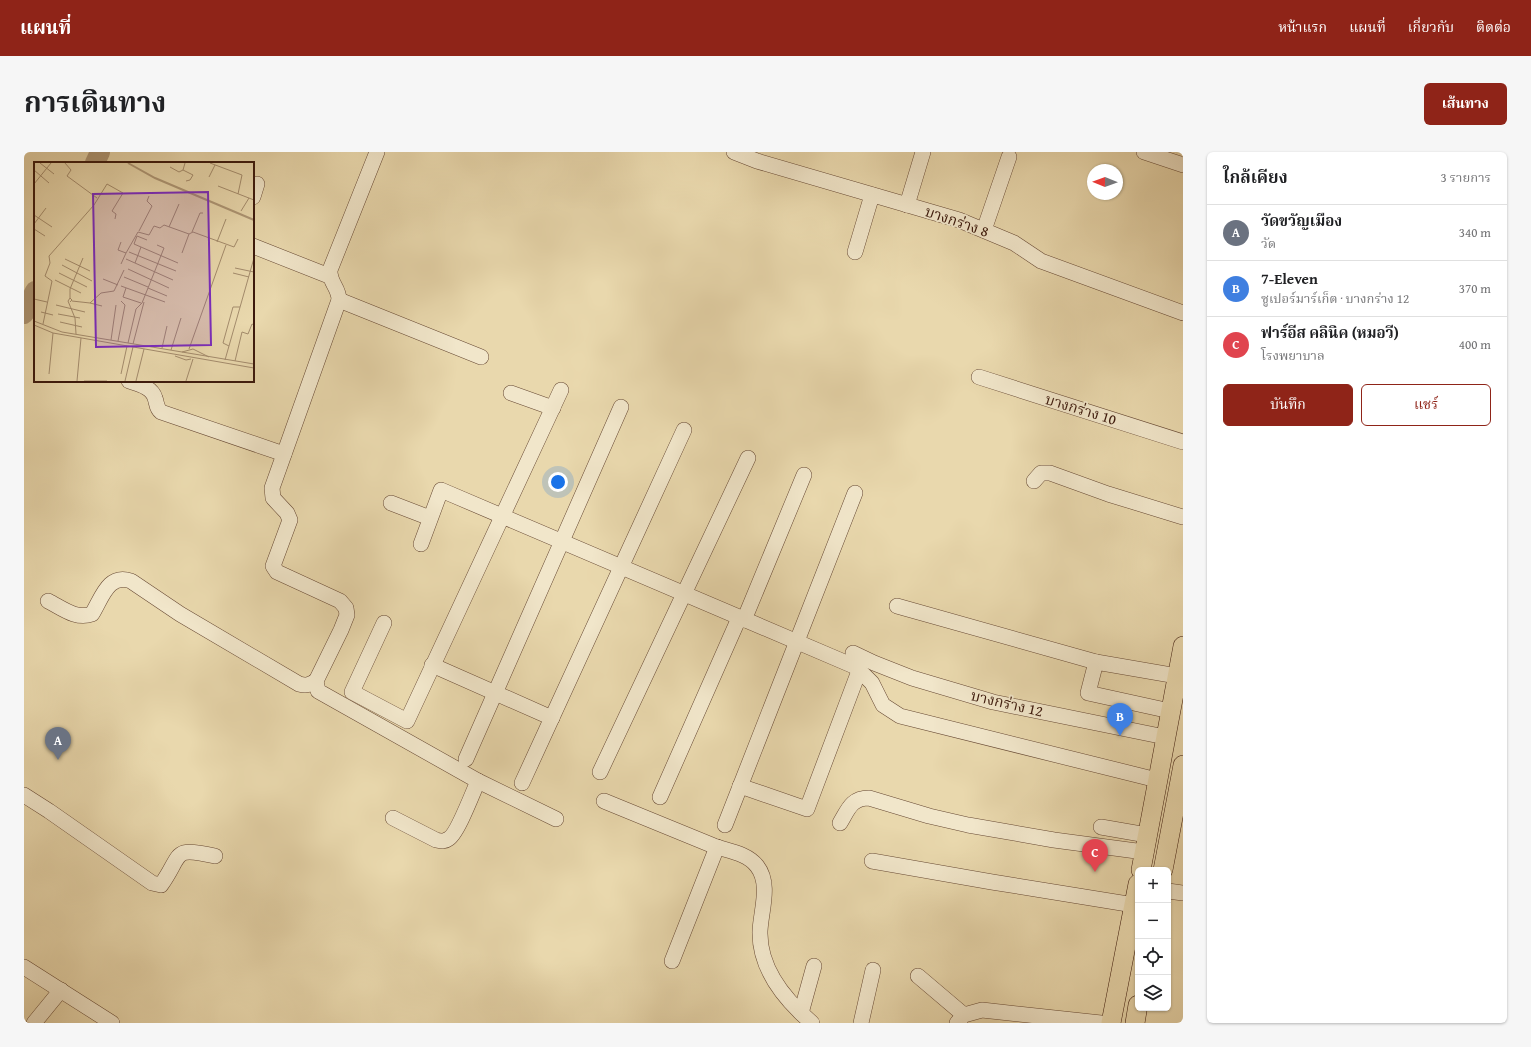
<!DOCTYPE html>
<html lang="th">
<meta charset="utf-8">
<style>
:root{--surface:#fff;--page:#f6f6f6;--text:#202124;--muted:#757577;--line:#e0e0e0;--accent:#8f2418}
body{margin:0;font-family:"Gentium Book Plus","Noto Serif Thai",serif;background:var(--page);color:var(--text)}
.controls{position:absolute;right:12px;bottom:12px;display:grid;overflow:hidden;border-radius:6px;box-shadow:0 1px 3px #0004}
.controls button{width:36px;height:36px;display:grid;place-items:center;padding:0;border:0;border-bottom:1px solid var(--line);background:var(--surface);color:var(--text);font:20px sans-serif}
.compass{position:absolute;left:1063px;top:12px;width:36px;height:36px;border-radius:50%;background:var(--surface);box-shadow:0 1px 3px #0004;rotate:271deg}
.you{position:absolute;left:534px;top:330px;width:14px;height:14px;margin:-10px;border:3px solid #fff;border-radius:50%;background:#1a73e8;box-shadow:0 0 0 6px #1a73e833}
.badge{display:grid;place-items:center;width:26px;height:26px;border-radius:50%;background:var(--accent);color:#fff;font-size:13px;font-weight:700}
.pin{position:absolute;translate:-50% -33px;filter:drop-shadow(0 1px 2px #0008)}
.pin::after{content:'';position:absolute;top:21px;width:14px;height:12px;background:inherit;clip-path:polygon(0 0,100% 0,50% 100%)}
.list{margin:0;padding:0;list-style:none}
h2{display:flex;justify-content:space-between;align-items:center;height:52px;margin:0;padding:0 16px;font-size:17px}
h2 small{font-size:13px;font-weight:400;color:var(--muted)}
.list li{display:grid;grid-template-columns:26px 1fr auto;gap:12px;align-items:center;box-sizing:border-box;height:56px;padding:0 16px;border-top:1px solid var(--line)}
.list b{display:block;font-size:15px;white-space:nowrap}
.list p{margin:0;font-size:13px;white-space:nowrap;color:var(--muted)}
.list em{font-size:13px;font-style:normal;color:var(--muted)}
.actions{display:flex;gap:8px;padding:12px 16px}
.actions a{flex:1;padding:9px 0;border:1px solid var(--accent);border-radius:6px;text-align:center;font-size:14px;color:var(--accent)}
.actions .main{background:var(--accent);color:#fff}
.icon{flex:none;width:22px;height:22px;fill:none;stroke:currentColor;stroke-width:2;stroke-linecap:round;stroke-linejoin:round}
.map{position:relative;flex:none;width:1159px;height:871px;overflow:hidden;border-radius:6px}
header{display:flex;align-items:center;gap:24px;box-sizing:border-box;height:56px;padding:0 20px;background:var(--accent);color:#fff}
header strong{font-size:19px}
nav{display:flex;gap:22px;margin-inline-start:auto;font-size:14px}
.intro{display:flex;align-items:center;justify-content:space-between;box-sizing:border-box;height:96px;padding:0 24px}
h1{margin:0;font-size:28px}
.button{padding:10px 18px;border-radius:6px;background:var(--accent);color:#fff;font-size:14px;font-weight:700}
main{display:flex;gap:24px;padding:0 24px}
aside{flex:1;background:var(--surface);border-radius:6px;box-shadow:0 1px 3px #0004}
.map>svg:first-child{display:block}
.lines{fill:none;stroke-linecap:round;stroke-linejoin:round}
.river{stroke:#ae9776;stroke-width:20}
.minor-casing{stroke:#674934;stroke-width:16}
.major-casing{stroke:#3c190c;stroke-width:20}
.minor{stroke:#f1e6ca;stroke-width:15}
.major{stroke:#e9d8ad;stroke-width:19}
.labels{text-anchor:middle;dominant-baseline:central;stroke-width:3.5;stroke-linejoin:round;paint-order:stroke}
.street-label{font-size:15px;fill:#3c190c;stroke:#f1e6ca}
.inset-river{fill:none;stroke:#ae9776;stroke-width:2}
.inset-road{fill:none;stroke:#a48c6d;stroke-width:1}
.view{fill:#7b2cbf;fill-opacity:0.15;stroke:#7b2cbf;stroke-width:2}
.inset-edge{fill:none;stroke:#3c190c;stroke-width:2}
</style>
<header>
<strong>แผนที่</strong>
<nav><a>หน้าแรก</a><a>แผนที่</a><a>เกี่ยวกับ</a><a>ติดต่อ</a></nav>
</header>
<div class="intro"><h1>การเดินทาง</h1><a class="button">เส้นทาง</a></div>
<main>
<div class="map">
<svg width="1159" height="871" viewBox="0 0 1159 871">
<rect width="100%" height="100%" fill="#e9d8ad"/>
<filter id="stains"><feTurbulence type="fractalNoise" baseFrequency=".005" numOctaves="4"/><feColorMatrix values="0 0 0 0 .2 0 0 0 0 .09 0 0 0 0 .02 0 0 0 .5 -.17"/></filter>
<radialGradient id="worn" r=".72"><stop offset=".6" stop-color="#630" stop-opacity="0"/><stop offset="1" stop-color="#630" stop-opacity=".3"/></radialGradient>
<g class="lines">
<!-- river -->
<g class="river">
<path d="M71,11L76,0"/>
<path d="M0,162L11,139"/>
</g>
<!-- minor casing -->
<g class="minor-casing">
<g id="minor">
<path d="M353,0L306,118C305,131 315,135 315,148L248,336L249,346L263,361L266,368L249,414L253,420L316,449L322,456L323,463L317,478L292,529L294,539L454,629"/>
<path d="M710,0L733,9L935,68L990,91L1017,109L1159,161"/>
<path d="M1120,0L1159,13"/>
<path d="M229,45L233,32"/>
<path d="M883,53L899,0"/>
<path d="M960,78L985,5"/>
<path d="M229,94L305,124"/>
<path d="M831,100L848,43"/>
<path d="M315,148L457,205"/>
<path d="M955,225L1159,290"/>
<path d="M105,229C114,232 128,235 131,246C133,251 132,256 137,260L260,302"/>
<path d="M487,241L529,256"/>
<path d="M1010,329L1017,321H1026L1084,342L1159,365"/>
<path d="M367,351L406,366"/>
<path d="M397,392L417,338L832,515L848,531L859,553L876,564L1133,628"/>
<path d="M24,449C38,456 52,468 68,462C78,446 84,421 107,429L156,462L275,532C282,534 285,533 292,529"/>
<path d="M873,454L1072,510"/>
<path d="M720,468L780,323"/>
<path d="M360,471L328,540L383,569L537,238"/>
<path d="M829,501L850,511L888,526L969,550L1141,585"/>
<path d="M408,513L528,566"/>
<path d="M1146,559L1064,541L1072,510L1153,524"/>
<path d="M442,607L597,255"/>
<path d="M576,620L724,306"/>
<path d="M498,631L660,278"/>
<path d="M716,634L783,657L835,519"/>
<path d="M0,643L25,659L128,731L137,733C159,702 147,694 191,704"/>
<path d="M636,645L715,466"/>
<path d="M580,649C616,664 653,679 690,694C704,699 723,701 733,714C747,732 737,758 736,779C735,816 761,848 788,871"/>
<path d="M369,666L412,688C417,689 420,690 424,687C433,683 449,640 454,629L532,667"/>
<path d="M816,671C824,658 827,646 845,646L905,664L944,673L1030,688L1120,700"/>
<path d="M701,673L831,341"/>
<path d="M1077,675L1123,683"/>
<path d="M848,709L968,730L1110,753"/>
<path d="M1144,739L1159,741"/>
<path d="M648,809L693,695"/>
<path d="M0,815L88,871"/>
<path d="M894,824L940,863"/>
<path d="M777,861L790,814"/>
<path d="M10,871L37,838"/>
<path d="M837,871L849,818"/>
<path d="M933,871L940,863L958,858L1077,871"/>
</g>
</g>
<!-- major casing -->
<g class="major-casing">
<g id="major">
<path d="M1117,718L1159,494"/>
<path d="M1139,718L1159,613"/>
<path d="M1087,871L1114,732"/>
<path d="M1111,871L1114,853"/>
</g>
</g>
<!-- minor -->
<use href="#minor" class="minor"/>
<!-- major -->
<use href="#major" class="major"/>
</g>
<g class="labels">
<!-- street labels -->
<g class="street-label">
<text transform="translate(933 69) rotate(19)">บางกร่าง 8</text>
<text transform="translate(1057 257) rotate(17)">บางกร่าง 10</text>
<text transform="translate(983 551) rotate(13)">บางกร่าง 12</text>
</g>
</g>
<!-- overview -->
<g transform="translate(10 10)">
<rect width="220" height="220" fill="#e9d8ad"/>
<path class="inset-river" d="M94,1L121,16L220,58"/>
<path class="inset-road" d="M6,1L20,12M31,1L37,8L33,14L63,36M151,1L149,8L159,13L156,18L152,19M176,1L208,13L204,32M136,5L145,10L149,8M0,8L15,21M175,15L181,3M0,22L17,1M184,24L220,38M207,49L215,36M0,53L18,65M0,62L12,46M135,65L145,42M0,67L11,74M105,69L118,44L113,39L115,34M158,70L166,51H169M113,78L103,74L100,82L144,101M87,80L84,88L92,91L87,102M183,80L192,57M95,90L142,109M92,91L104,70L115,73L120,64L126,66L130,63L155,72L159,70L200,85L204,77M148,91L155,72M31,97L56,109M92,97L139,118M101,101L107,85M28,103L58,119M201,106L220,110M94,107L135,126M25,111L53,125M199,111L215,115M90,115L114,125M69,117L84,123M21,118L47,131M87,124L131,140M92,126L89,135L107,141M114,126L133,134M36,136V127L49,96M0,137L13,140M38,139L56,141L67,131L80,129L90,108M36,140L38,138L36,136L34,139L41,156L42,172M56,141L68,144M22,143L51,150M7,150L19,153M24,152L46,156M0,159L28,170L220,202M26,160L48,165M9,162L18,119L11,114L16,101L15,94L60,43L73,22L89,31L78,49L82,52L81,57M0,163L19,171L220,206M77,178L82,143M84,179L91,143L87,139M94,181L102,147L108,141L130,86L123,83M99,182L110,140M195,184L189,181L199,145H206M128,186L133,164M155,187L192,83M137,188L147,156M148,190L159,187L175,195M141,194L152,198L157,197M191,198L220,96M201,199L208,170L214,172L218,162L220,163M15,212L19,171M87,212L93,184M43,219L47,176M50,219H73M91,219L99,185M102,219L110,187M152,219L159,197"/>
<path class="view" d="M174,30L177,183L62,185L59,32Z"/>
<rect width="220" height="220" class="inset-edge"/>
</g>
<rect width="100%" height="100%" filter="url(#stains)"/>
<rect width="100%" height="100%" fill="url(#worn)"/>
</svg>
<div class="controls">
<button>+</button>
<button>−</button>
<button><svg class="icon" aria-label="locate" viewBox="0 0 24 24"><circle cx="12" cy="12" r="6"/><path d="M12 2v4M12 18v4M2 12h4M18 12h4"/></svg></button>
<button><svg class="icon" aria-label="layers" viewBox="0 0 24 24"><path d="M12 4l9 5-9 5-9-5zM3 14l9 5 9-5"/></svg></button>
</div>
<svg class="compass" viewBox="-18 -18 36 36"><path d="M0-13l5 13h-10z" fill="#e53935"/><path d="M0 13l5-13h-10z" fill="#757577"/></svg>
<div class="you"></div>
<div class="pin badge" style="left:34px;top:608px;background:#6b7280">A</div>
<div class="pin badge" style="left:1096px;top:584px;background:#3f7fe0">B</div>
<div class="pin badge" style="left:1071px;top:720px;background:#e0444e">C</div>
</div>
<aside>
<h2>ใกล้เคียง<small>3 รายการ</small></h2>
<ul class="list">
<li><span class="badge" style="background:#6b7280">A</span><div><b>วัดขวัญเมือง</b><p>วัด</p></div><em>340 m</em></li>
<li><span class="badge" style="background:#3f7fe0">B</span><div><b>7-Eleven</b><p>ซูเปอร์มาร์เก็ต · บางกร่าง 12</p></div><em>370 m</em></li>
<li><span class="badge" style="background:#e0444e">C</span><div><b>ฟาร์อีส คลินิค (หมอวี)</b><p>โรงพยาบาล</p></div><em>400 m</em></li>
</ul>
<div class="actions"><a class="main">บันทึก</a><a>แชร์</a></div>
</aside>
</main>
